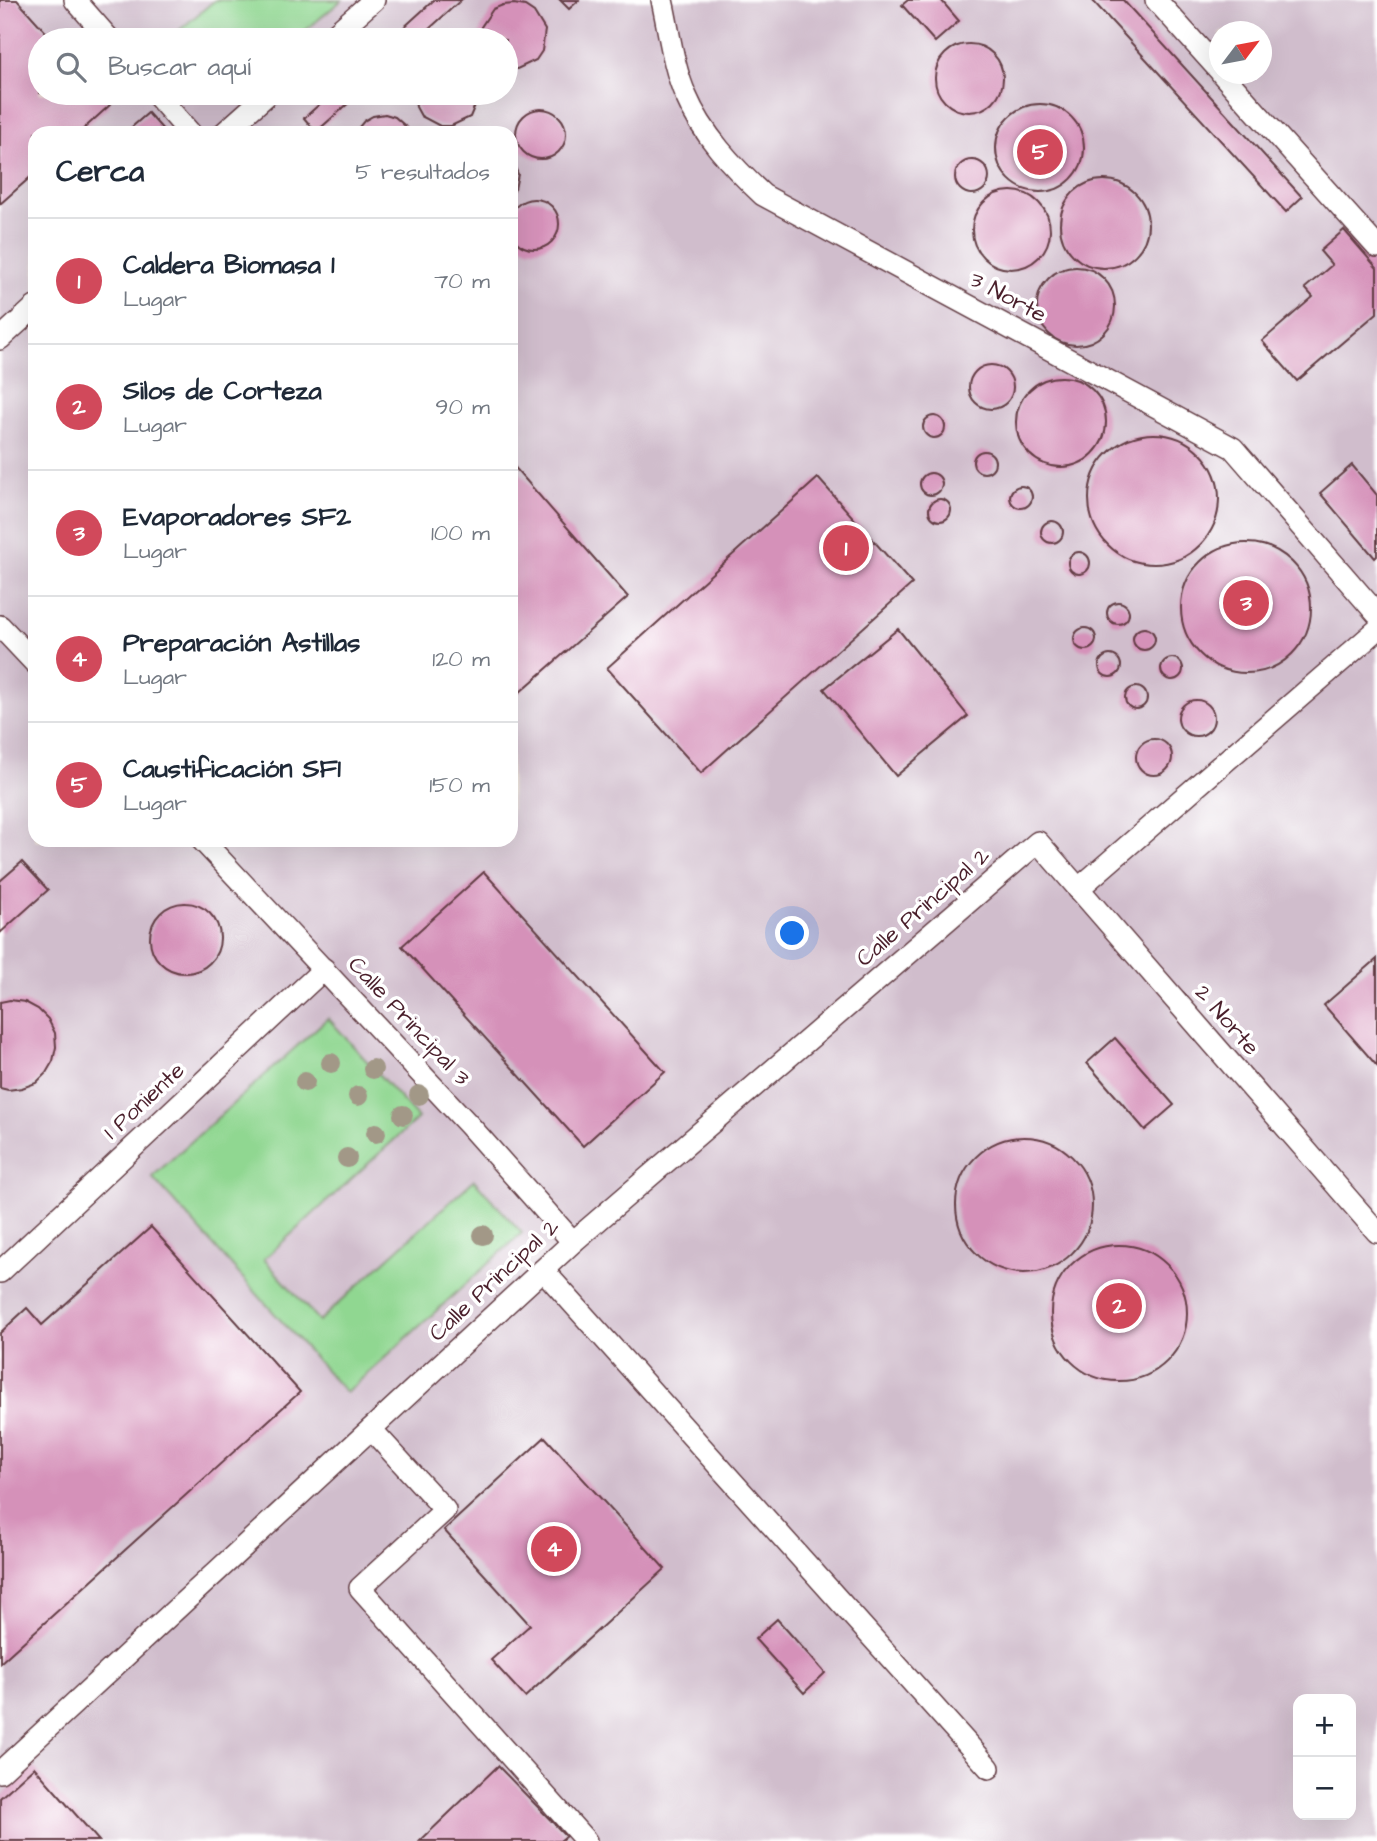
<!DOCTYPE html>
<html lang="es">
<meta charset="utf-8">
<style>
:root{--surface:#fff;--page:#f2f2f3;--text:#1f2937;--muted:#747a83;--line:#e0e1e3;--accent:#d1495b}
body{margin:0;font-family:"Architects Daughter",sans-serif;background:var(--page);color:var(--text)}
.controls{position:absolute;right:21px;bottom:21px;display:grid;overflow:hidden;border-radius:14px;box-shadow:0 7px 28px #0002}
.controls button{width:63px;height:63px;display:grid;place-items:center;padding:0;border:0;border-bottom:2px solid var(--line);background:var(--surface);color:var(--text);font:35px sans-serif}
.compass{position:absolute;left:1209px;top:21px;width:63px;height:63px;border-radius:50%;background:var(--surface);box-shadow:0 7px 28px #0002;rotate:58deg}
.you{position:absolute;left:793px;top:934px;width:24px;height:24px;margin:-18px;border:5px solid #fff;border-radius:50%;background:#1a73e8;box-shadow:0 0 0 10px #1a73e833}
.badge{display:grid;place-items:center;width:46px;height:46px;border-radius:50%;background:var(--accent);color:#fff;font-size:23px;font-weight:700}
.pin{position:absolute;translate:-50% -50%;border:4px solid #fff;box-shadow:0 2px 7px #0006}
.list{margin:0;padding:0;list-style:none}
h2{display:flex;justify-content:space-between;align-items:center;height:91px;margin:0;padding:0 28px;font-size:30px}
h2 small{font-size:23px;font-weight:400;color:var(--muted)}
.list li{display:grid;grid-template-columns:46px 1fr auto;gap:21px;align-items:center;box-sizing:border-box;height:126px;padding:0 28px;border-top:2px solid var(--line)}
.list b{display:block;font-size:26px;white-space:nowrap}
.list p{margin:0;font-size:23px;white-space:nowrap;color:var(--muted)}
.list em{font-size:23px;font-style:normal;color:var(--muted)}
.icon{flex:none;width:38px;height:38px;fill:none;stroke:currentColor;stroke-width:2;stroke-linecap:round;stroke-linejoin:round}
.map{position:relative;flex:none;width:1377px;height:1841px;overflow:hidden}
.search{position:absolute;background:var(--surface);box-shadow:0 7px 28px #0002;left:28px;top:28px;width:490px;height:77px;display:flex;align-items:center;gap:18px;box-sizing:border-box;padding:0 24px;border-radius:38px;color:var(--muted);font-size:26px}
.panel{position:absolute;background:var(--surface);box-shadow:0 7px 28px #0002;left:28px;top:126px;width:490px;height:721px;border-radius:21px}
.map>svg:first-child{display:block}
.industrial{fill:#d0bdcc;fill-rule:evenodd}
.green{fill:#90d791;stroke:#6d7b5e;stroke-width:2}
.building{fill:#d591b9}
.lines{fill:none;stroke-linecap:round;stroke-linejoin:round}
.lane-casing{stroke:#633d44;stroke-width:24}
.lane{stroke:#fff;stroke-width:21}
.tree{fill:#a29887}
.labels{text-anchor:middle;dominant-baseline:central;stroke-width:7;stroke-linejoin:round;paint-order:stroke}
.street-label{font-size:23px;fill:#4a1f2b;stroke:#fff}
</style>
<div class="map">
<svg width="1377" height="1841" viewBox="0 0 1377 1841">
<rect width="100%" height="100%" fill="#fff"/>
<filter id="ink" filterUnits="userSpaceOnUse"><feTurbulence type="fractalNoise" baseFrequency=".0143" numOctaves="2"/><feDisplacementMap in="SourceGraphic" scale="14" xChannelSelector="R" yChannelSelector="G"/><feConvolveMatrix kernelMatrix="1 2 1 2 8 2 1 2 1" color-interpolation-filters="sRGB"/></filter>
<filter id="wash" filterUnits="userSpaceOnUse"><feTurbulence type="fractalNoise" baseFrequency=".00686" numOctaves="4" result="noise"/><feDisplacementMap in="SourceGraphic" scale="28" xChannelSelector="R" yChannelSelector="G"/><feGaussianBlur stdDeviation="1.57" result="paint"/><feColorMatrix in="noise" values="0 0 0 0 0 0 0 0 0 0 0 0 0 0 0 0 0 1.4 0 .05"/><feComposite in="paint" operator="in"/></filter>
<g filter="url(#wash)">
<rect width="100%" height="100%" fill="#f3e8d1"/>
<!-- industrial -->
<path class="industrial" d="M0,0H1377V1841H0ZM1220,32H1262V74H1220ZM40,40H506V93H40ZM35,133H511V840H35ZM1298,1699H1351V1815H1298Z"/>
<!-- green -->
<g class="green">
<path d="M215,0H342L294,40H184L177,32Z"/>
<path d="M328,1018L418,1118L264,1259L319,1321L474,1180L522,1233L346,1393L152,1177Z"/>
</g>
<g id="blocks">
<!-- building -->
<g class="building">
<path d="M0,0H17L53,40H40V93H99L110,105L79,133H35V173L0,204Z"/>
<path d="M434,0H461L417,40H390Z"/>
<path d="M560,0H579L569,9Z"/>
<path d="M908,0H941L959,21L935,42L902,5Z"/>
<path d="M1092,0H1123L1302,197L1286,212Z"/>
<path d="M514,4L525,6L534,12L545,30L542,51L536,60L517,69L506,68V40L479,39L481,27L493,9L503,5Z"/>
<circle cx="969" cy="78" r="34"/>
<path d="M332,93H360L316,132L304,118Z"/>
<path d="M414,93H478V98L470,117L451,126H440L421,116L416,107Z"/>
<circle cx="1040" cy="148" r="44"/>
<circle cx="541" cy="134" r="25"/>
<path d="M148,113L166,133H125Z"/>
<path d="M385,114L395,117L413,133H354L364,121L373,116Z"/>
<path d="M511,158L518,174L515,189L511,194Z"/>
<circle cx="972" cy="177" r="17"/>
<circle cx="1104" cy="224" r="44"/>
<circle cx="1011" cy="230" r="39"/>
<circle cx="534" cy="224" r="25"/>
<path d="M1344,230L1377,268V313L1297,381L1262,341L1313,297L1305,288L1332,265L1320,251Z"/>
<circle cx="1076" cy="306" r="39"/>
<circle cx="991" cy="387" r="22"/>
<circle cx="1061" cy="422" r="45"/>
<circle cx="934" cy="427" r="11"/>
<circle cx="1154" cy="499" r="65"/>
<circle cx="984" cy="462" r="11"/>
<path d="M511,463L628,597L511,700Z"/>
<path d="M1352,465L1377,495V556L1375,558L1320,493Z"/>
<circle cx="931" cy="484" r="11"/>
<path d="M818,478L912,584L701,773L607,668Z"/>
<circle cx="1021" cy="497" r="11"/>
<circle cx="940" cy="510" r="11"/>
<circle cx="1052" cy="532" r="11"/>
<circle cx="1246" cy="608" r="65"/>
<circle cx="1079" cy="563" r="11"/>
<circle cx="1118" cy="613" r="11"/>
<circle cx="1144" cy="639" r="11"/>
<circle cx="1085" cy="639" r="11"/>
<path d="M898,629L968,716L896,776L824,689Z"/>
<circle cx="1110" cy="666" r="11"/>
<circle cx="1172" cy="669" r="11"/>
<circle cx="1136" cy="698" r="11"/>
<circle cx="1196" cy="718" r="18"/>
<circle cx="1154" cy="757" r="18"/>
<path d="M22,862L48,890L0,933V881Z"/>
<path d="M484,872L665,1072L583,1146L402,946Z"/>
<circle cx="185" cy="938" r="35"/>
<path d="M1377,959V1066L1324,1005Z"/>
<path d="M10,1000L25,1002L38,1009L48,1019L55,1033L56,1047L53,1061L46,1073L36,1083L22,1088L8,1090L0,1088V1002Z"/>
<path d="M1115,1038L1174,1105L1145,1130L1087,1063Z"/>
<circle cx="1024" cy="1205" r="68"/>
<path d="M151,1227L300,1392L0,1663V1333L27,1308L42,1325Z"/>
<circle cx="1119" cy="1313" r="68"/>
<path d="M545,1437L665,1569L525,1697L491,1660L530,1625L444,1530Z"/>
<path d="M777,1619L825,1673L804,1693L755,1639Z"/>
<path d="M498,1766L566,1836L560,1841H420Z"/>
<path d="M34,1767L63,1800L99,1841H0V1798Z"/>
</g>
</g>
</g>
<g filter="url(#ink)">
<use href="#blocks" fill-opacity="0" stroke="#633d44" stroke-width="2"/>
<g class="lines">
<!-- lane casing -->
<g class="lane-casing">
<g id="lane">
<path d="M75,0L110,40"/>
<path d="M662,0C669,31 673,67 686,96C702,134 733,167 763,195L1233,448L1377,614"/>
<path d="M1156,0L1220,71"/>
<path d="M328,40L374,0"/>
<path d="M1222,74L1377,247"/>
<path d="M155,93L190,133"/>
<path d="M224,133L269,93"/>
<path d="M0,339L35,307"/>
<path d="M0,626L35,663"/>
<path d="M202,840L469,1125L573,1242"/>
<path d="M1078,889L1377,630"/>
<path d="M543,1270L989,1768"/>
<path d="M0,1272L324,969"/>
<path d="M371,1429L445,1510L360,1588L586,1841"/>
<path d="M0,1772L573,1242L1038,842L1377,1232"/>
</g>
</g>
<!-- lane -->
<use href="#lane" class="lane"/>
</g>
<!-- trees -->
<g class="tree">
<circle cx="331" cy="1063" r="10"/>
<circle cx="373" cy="1069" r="10"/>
<circle cx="305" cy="1082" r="10"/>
<circle cx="419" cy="1095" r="10"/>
<circle cx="358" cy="1096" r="10"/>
<circle cx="403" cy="1115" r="10"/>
<circle cx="376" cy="1133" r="10"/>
<circle cx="347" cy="1158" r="10"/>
<circle cx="483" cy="1235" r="10"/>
</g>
</g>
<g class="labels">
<!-- street labels -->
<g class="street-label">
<text transform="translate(1008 297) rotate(28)">3 Norte</text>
<text transform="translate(923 907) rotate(-41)">Calle Principal 2</text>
<text transform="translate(1227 1020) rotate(49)">2 Norte</text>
<text transform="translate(409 1021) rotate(47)">Calle Principal 3</text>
<text transform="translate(144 1101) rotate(-43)">1 Poniente</text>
<text transform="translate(494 1280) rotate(-43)">Calle Principal 2</text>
</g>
</g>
</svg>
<div class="controls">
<button>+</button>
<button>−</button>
</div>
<svg class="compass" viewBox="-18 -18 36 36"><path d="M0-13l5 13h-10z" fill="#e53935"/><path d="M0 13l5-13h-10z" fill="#747a83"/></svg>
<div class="you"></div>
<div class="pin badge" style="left:846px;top:548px">1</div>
<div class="pin badge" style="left:1119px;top:1306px">2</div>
<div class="pin badge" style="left:1246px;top:603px">3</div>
<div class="pin badge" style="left:554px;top:1549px">4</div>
<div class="pin badge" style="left:1040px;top:152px">5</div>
<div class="search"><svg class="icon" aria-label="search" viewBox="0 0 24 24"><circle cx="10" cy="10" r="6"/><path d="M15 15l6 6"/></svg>Buscar aquí</div>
<section class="panel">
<h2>Cerca<small>5 resultados</small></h2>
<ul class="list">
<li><span class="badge">1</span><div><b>Caldera Biomasa 1</b><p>Lugar</p></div><em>70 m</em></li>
<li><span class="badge">2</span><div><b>Silos de Corteza</b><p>Lugar</p></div><em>90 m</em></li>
<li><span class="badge">3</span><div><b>Evaporadores SF2</b><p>Lugar</p></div><em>100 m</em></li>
<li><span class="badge">4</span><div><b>Preparación Astillas</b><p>Lugar</p></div><em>120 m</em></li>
<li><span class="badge">5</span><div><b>Caustificación SF1</b><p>Lugar</p></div><em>150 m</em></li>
</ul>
</section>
</div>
